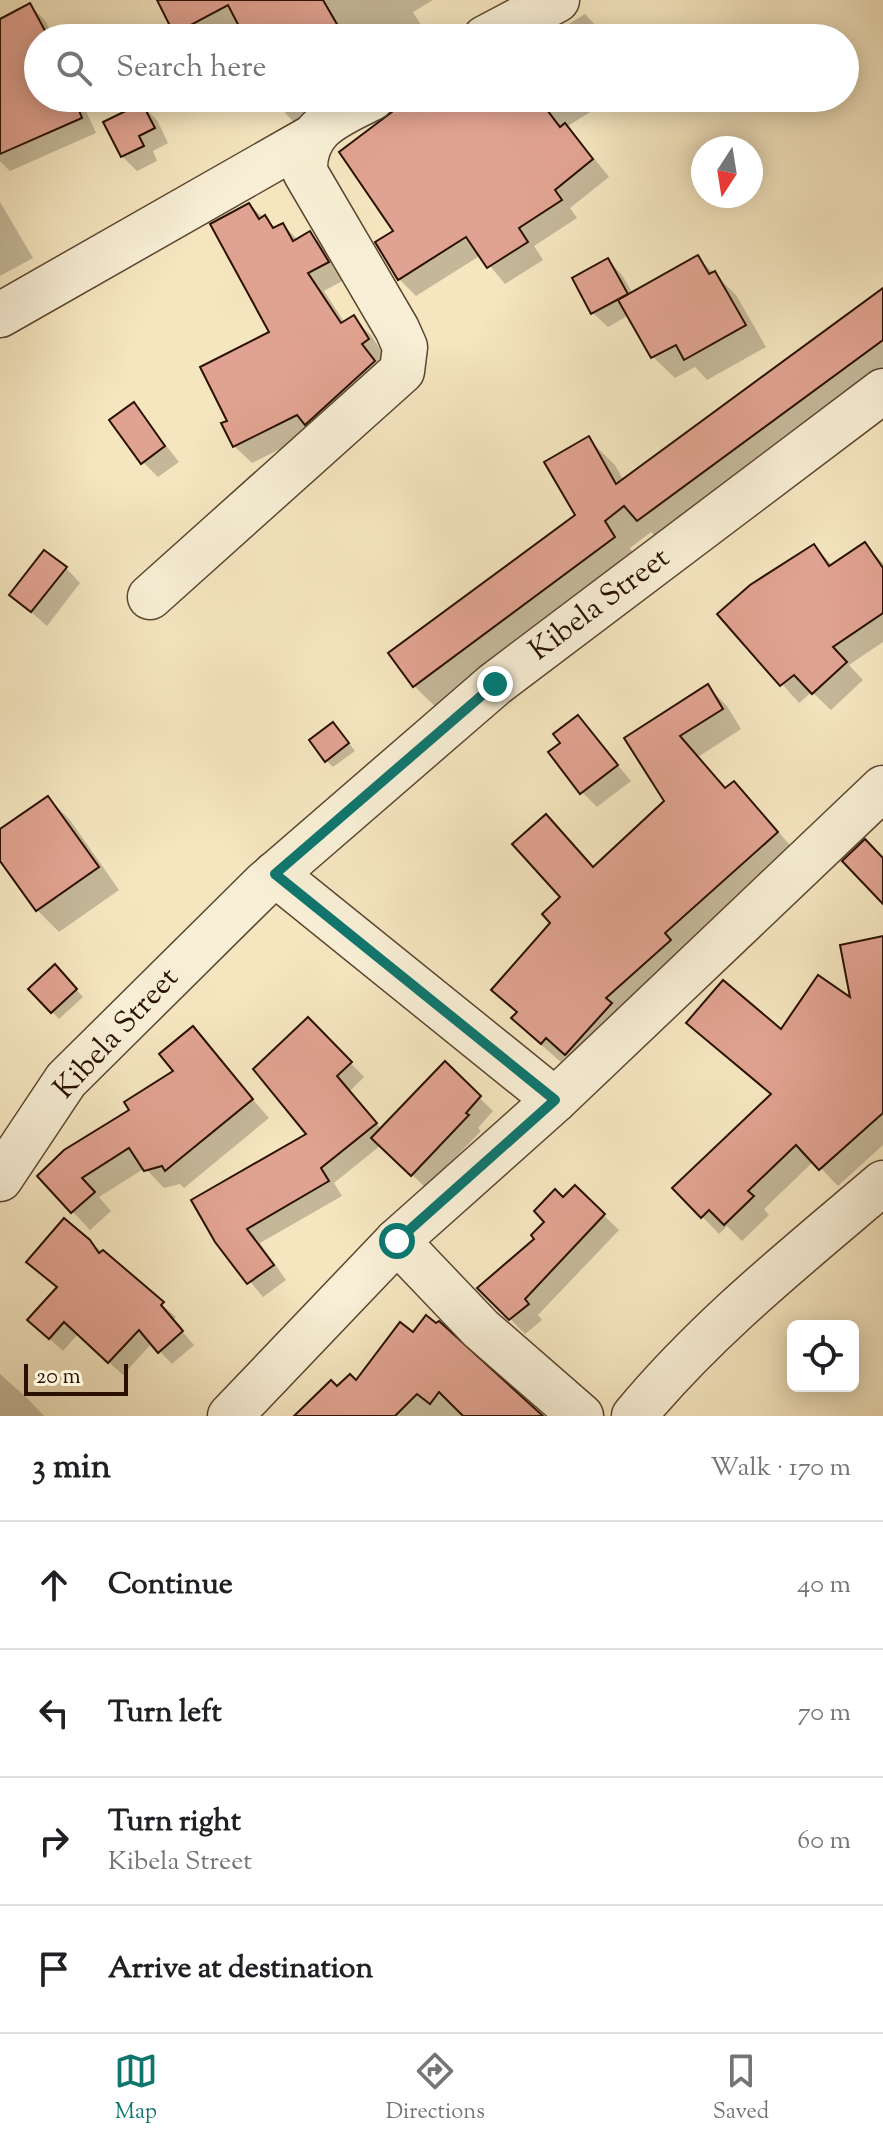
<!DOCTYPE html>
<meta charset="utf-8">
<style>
:root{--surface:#fff;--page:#f6f6f6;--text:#202124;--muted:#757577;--line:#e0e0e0;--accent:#0f766e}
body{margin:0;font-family:"Sorts Mill Goudy",serif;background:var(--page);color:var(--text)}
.controls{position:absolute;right:24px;bottom:24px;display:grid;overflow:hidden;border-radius:12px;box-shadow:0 4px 20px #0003}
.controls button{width:72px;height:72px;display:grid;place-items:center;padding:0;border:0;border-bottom:2px solid var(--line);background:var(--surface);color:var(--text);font:40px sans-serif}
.compass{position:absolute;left:691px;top:136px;width:72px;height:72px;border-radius:50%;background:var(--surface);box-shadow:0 4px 20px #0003;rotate:192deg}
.scale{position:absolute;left:24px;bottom:20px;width:104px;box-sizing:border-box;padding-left:8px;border:4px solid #291000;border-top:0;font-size:22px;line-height:28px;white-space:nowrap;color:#291000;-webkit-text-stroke:6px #f8efd6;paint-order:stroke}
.stop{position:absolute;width:24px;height:24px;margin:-18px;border:6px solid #0f766e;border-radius:50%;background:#fff}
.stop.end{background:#0f766e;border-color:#fff;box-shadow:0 2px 8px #0008}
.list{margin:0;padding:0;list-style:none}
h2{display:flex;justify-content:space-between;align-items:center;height:104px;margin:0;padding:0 32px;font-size:34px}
h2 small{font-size:26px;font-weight:400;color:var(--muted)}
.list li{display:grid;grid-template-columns:52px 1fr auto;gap:24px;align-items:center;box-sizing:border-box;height:128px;padding:0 32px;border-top:2px solid var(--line)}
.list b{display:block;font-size:30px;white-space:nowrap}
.list p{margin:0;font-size:26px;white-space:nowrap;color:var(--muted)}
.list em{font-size:26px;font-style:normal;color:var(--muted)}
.icon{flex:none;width:44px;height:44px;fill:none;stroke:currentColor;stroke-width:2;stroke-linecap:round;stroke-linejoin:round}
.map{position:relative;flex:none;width:883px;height:1416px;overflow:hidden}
.search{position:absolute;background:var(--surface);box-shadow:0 4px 20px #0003;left:24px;right:24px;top:24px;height:88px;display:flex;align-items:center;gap:20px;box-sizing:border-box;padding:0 28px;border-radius:44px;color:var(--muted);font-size:30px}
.sheet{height:616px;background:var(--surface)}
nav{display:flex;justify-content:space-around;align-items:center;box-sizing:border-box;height:112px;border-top:2px solid var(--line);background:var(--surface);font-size:22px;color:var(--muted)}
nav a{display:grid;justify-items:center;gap:4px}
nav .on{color:var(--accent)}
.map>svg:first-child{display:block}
.shadow{fill:#0003}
.building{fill:#e1a391;stroke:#291000;stroke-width:2}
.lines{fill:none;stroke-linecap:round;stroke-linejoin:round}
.minor-casing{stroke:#5c4630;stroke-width:47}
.minor{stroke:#f8efd6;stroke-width:44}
.route{stroke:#0f766e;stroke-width:10}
.labels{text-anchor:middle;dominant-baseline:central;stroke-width:8;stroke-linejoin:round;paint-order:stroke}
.street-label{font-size:30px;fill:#291000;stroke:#f8efd6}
</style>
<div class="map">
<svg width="883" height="1416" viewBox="0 0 883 1416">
<rect width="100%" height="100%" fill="#f5e6c0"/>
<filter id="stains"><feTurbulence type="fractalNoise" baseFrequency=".0025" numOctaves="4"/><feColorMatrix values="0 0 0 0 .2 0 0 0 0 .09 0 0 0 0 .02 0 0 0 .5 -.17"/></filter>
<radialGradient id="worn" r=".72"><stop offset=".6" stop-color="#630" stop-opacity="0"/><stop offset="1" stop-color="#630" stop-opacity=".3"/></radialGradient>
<!-- shadow -->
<g class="shadow">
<path d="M158,0H433L413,12L429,38H247L240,24L214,38H181Z"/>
<path d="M30,6L45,20L54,38H38V98H80L96,133L10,171L0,161V21Z"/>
<path d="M585,14L607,38H546Z"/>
<path d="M278,98H367L303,131L286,114Z"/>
<path d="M399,98H612L568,126L609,177L570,208L577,218L534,246L543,260L505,284L481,255L416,296L399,279L395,112Z"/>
<path d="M142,105L157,120L168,143L153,151L157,161L137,171L122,156Z"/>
<path d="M0,202L33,258L0,276Z"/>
<path d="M249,205L276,228L283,225L298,240L310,233L327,250L344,280L324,291L345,323L353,318L371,335L385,357L377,362L391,379L314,432L252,463L234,446L230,422L272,333Z"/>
<path d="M697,257L736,295L766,347L707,380L695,367L675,378L653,357L629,315L608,327L593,313L608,260L622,275L633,294Z"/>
<path d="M883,290V385L665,546L651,532L630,548L640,565L441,712L414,686L578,515L588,439L615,465L624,481Z"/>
<path d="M134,405L179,462L158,477L143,462Z"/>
<path d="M865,545L883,563V642L849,665L863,680L831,710L812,692L799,703L720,614L814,546L833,566Z"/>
<path d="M66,568L80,583L47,626L12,595Z"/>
<path d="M708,687L727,706L741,729L698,757L726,790L753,803L796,852L585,1073L566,1056L561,1062L533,1038L514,1018L518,1013L494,989L594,869L667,801L627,739Z"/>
<path d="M578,717L631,781L597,807L582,792L562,743Z"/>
<path d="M340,732L355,751L333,767L326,760Z"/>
<path d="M48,798L70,820L119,890L59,932L37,910L0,858V832Z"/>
<path d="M55,967L83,997L59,1019L31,989Z"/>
<path d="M853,1002L883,1007V1145L838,1186L814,1161L764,1209L769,1215L742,1241L727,1226L719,1234L675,1188L772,1096L689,1023L781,1032Z"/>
<path d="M308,1019L364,1077L350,1091L382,1130L445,1064L493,1111L478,1128L481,1131L426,1188L381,1145L334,1183L342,1196L260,1243L286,1280L263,1297L217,1241L310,1135Z"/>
<path d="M192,1029L269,1118L184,1188L180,1184L164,1188L145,1168L99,1197L111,1211L90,1230L39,1176L132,1110L176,1071Z"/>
<path d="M575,1188L619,1230L538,1315L542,1320L525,1334L480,1288L537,1239Z"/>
<path d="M89,1241L176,1317L172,1320L194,1345L172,1364L152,1343L123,1375L78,1334L63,1351L43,1333L58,1288L42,1275Z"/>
<path d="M401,1325L540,1416H322L337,1389L356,1382Z"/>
<path d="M0,1374L28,1399L44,1416H0Z"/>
</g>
<!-- building -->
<g class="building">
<path d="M157,0H323L345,38H245L228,5L174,34Z"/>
<path d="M30,3L49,38H38V98H74L82,118L0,154V19Z"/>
<path d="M397,98H538L560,127L565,123L593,159L555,190L562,200L519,228L528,242L487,268L466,237L398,280L375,242L393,231L339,152L392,112Z"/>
<path d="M142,103L155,128L139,136L144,146L121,157L103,122Z"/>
<path d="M249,203L259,219L265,215L273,228L283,223L293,241L310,231L329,262L308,273L341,323L354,315L369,339L362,344L375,361L305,425L297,415L233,447L221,423L227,421L200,367L269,332L210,224Z"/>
<path d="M698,255L709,274L715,271L746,325L684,360L676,345L651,358L618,300Z"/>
<path d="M608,258L628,294L591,314L572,278Z"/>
<path d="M883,288V340L637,521L624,506L605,521L615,537L413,687L388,653L575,515L544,462L589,436L616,484Z"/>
<path d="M134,402L165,446L141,464L109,420Z"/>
<path d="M865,542L883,568V613L833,647L847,662L812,694L794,675L780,686L717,614L750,585L814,544L829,566Z"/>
<path d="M44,550L67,567L31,612L9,595Z"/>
<path d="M708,684L723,709L680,736L725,788L734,781L778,832L665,933L671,940L606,998L612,1003L565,1055L546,1038L541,1044L511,1018L517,1012L491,990L550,923L542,914L560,897L512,844L546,814L593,867L664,801L624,738Z"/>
<path d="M578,715L618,765L580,794L548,752L560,743L553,734Z"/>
<path d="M333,722L349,743L325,762L309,740Z"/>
<path d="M48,796L99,867L36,911L0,861V829Z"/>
<path d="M865,839L883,858V904L842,861Z"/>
<path d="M883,936V1113L819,1170L796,1145L748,1191L754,1196L724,1225L709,1210L701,1218L672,1188L771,1094L686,1023L723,980L781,1029L818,975L850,997L840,945Z"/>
<path d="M55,964L77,989L51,1013L28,989Z"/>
<path d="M308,1017L352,1062L337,1076L377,1123L321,1168L329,1181L247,1229L274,1265L247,1284L215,1242L191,1200L306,1134L253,1069Z"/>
<path d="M193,1026L253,1099L165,1171L162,1166L144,1171L129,1148L82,1178L95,1192L71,1213L37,1176L64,1150L129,1110L124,1102L173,1071L159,1054Z"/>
<path d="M445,1061L481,1096L466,1113L469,1115L411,1176L371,1138Z"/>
<path d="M575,1185L605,1214L525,1299L529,1304L509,1320L477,1288L534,1239L531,1235L544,1222L534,1211L555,1189L563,1197Z"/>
<path d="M64,1218L90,1240L99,1253L103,1250L164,1302L161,1305L183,1331L158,1353L139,1330L108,1363L64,1322L49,1339L27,1320L57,1287L26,1262Z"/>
<path d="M426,1315L436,1323L439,1321L543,1416H463L439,1392L430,1404L417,1394L395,1416H294L331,1380L337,1386L350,1374L356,1380L400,1322L413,1332Z"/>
</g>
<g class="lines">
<!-- minor casing -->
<g class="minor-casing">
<g id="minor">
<path d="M485,38L557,0"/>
<path d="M0,315L309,139"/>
<path d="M150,597L402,371L405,347L397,329L305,172C303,127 337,116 372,98"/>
<path d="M275,874L555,1100"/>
<path d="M0,1179L66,1080L265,883L495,684L883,391"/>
<path d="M397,1241L481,1329L581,1416"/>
<path d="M230,1416L397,1241L555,1100L883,788"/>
<path d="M634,1416C707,1328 796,1257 883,1183"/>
</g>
</g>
<!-- minor -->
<use href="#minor" class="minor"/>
</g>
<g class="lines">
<!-- route -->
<path class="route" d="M397,1241L555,1100L275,874L495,684"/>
</g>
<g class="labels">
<!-- street labels -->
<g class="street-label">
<text transform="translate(600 605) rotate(-37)">Kibela Street</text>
<text transform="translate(117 1034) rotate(-47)">Kibela Street</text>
</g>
</g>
<rect width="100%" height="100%" filter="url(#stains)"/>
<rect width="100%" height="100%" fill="url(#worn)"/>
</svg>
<div class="controls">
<button><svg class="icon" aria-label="locate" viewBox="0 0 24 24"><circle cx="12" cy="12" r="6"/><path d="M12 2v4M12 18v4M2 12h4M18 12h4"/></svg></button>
</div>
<svg class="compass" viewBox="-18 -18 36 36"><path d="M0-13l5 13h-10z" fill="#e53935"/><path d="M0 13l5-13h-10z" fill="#757577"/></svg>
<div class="scale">20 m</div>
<div class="stop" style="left:397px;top:1241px"></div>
<div class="stop end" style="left:495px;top:684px"></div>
<div class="search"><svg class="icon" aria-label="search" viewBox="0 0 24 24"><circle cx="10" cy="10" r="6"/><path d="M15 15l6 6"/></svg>Search here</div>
</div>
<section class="sheet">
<h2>3 min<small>Walk · 170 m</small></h2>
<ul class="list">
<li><svg class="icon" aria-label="ahead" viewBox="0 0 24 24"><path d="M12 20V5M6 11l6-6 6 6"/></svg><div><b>Continue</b></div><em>40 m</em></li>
<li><svg class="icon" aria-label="left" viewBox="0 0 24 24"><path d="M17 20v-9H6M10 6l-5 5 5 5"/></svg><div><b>Turn left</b></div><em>70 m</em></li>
<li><svg class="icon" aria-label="right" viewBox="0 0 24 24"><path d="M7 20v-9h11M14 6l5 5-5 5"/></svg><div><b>Turn right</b><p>Kibela Street</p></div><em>60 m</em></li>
<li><svg class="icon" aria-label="arrive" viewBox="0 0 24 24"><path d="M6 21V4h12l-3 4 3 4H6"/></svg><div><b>Arrive at destination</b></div></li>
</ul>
</section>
<nav>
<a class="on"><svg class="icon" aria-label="map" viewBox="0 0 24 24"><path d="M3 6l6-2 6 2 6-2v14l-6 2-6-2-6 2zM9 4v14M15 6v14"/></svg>Map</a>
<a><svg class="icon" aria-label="directions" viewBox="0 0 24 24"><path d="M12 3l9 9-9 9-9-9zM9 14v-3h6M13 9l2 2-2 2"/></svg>Directions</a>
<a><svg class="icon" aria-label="saved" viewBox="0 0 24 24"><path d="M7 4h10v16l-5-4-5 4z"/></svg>Saved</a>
</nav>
